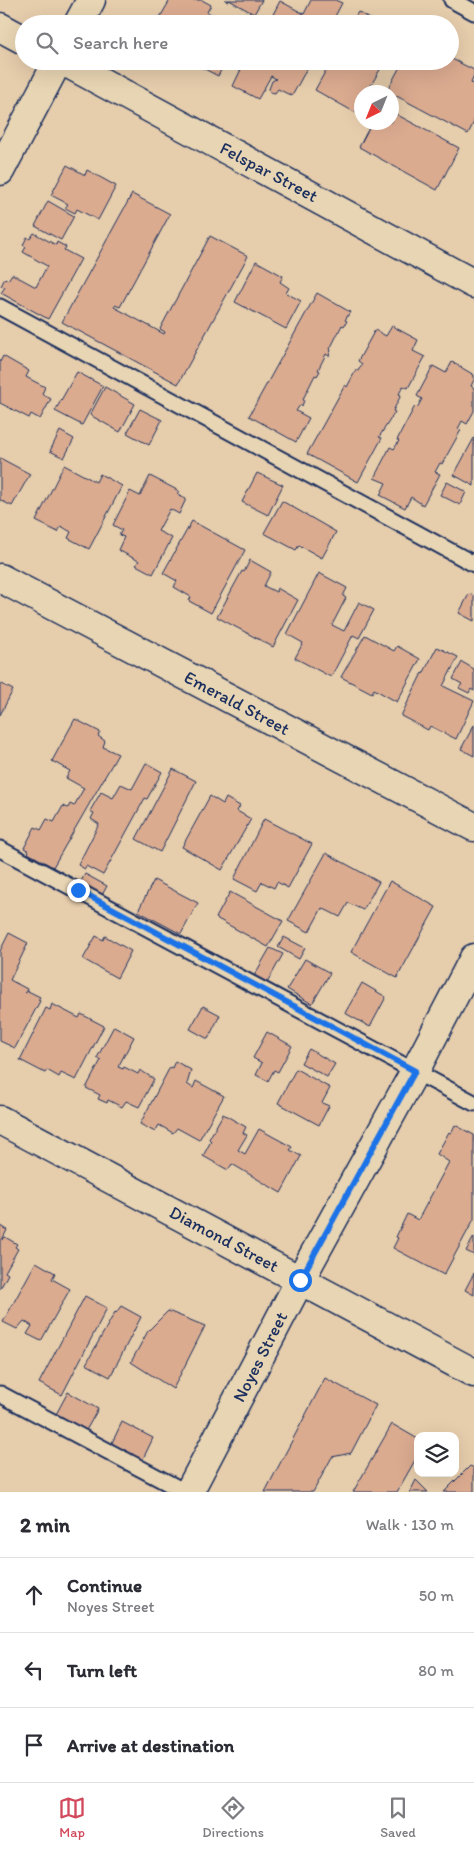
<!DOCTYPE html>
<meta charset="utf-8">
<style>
:root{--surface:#fff;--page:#f2f2f3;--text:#2b2b33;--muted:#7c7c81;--line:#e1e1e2;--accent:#d1495b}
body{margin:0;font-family:Itim,sans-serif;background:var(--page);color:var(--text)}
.controls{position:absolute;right:15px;bottom:15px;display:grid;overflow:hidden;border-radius:10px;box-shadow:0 5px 20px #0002}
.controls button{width:45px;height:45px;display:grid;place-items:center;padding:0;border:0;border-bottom:1px solid var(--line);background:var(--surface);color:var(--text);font:25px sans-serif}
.compass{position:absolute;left:354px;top:85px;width:45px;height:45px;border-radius:50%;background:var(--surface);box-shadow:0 5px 20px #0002;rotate:223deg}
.stop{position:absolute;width:15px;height:15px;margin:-11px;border:4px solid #1a73e8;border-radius:50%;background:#fff}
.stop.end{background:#1a73e8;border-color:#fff;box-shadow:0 1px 5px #0008}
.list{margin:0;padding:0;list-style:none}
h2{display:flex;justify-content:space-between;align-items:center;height:65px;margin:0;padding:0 20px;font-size:21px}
h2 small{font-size:16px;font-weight:400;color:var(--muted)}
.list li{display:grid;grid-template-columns:32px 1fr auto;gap:15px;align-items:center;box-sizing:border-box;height:75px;padding:0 20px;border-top:1px solid var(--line)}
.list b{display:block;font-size:19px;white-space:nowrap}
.list p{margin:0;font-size:16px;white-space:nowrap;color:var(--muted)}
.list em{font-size:16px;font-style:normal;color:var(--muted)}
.icon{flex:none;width:28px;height:28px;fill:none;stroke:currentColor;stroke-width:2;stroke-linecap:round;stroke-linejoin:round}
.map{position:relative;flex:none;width:474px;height:1492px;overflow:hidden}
.search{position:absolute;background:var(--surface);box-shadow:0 5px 20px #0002;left:15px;right:15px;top:15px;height:55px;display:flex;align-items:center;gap:12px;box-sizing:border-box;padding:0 18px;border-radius:28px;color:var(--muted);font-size:19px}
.sheet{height:290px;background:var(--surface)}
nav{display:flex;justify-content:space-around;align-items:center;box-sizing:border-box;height:70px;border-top:1px solid var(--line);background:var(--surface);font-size:14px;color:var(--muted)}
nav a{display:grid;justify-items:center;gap:2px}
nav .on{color:var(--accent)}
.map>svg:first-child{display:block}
.building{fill:#dbab90;stroke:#1b2f5e}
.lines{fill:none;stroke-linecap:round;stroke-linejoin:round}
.lane-casing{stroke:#1b2f5e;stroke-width:19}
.street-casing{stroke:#1b2f5e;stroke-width:31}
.lane{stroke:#e8d5b3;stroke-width:15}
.street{stroke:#e8d5b3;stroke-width:28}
.route{stroke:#1a73e8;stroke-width:6}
.labels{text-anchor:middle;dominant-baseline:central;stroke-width:4;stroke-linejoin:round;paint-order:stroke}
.street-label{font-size:18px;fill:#1b2f5e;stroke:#e8d5b3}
</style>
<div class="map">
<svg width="474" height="1492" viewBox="0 0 474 1492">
<rect width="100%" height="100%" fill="#e6cdac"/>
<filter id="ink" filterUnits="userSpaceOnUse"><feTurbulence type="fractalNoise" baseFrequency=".02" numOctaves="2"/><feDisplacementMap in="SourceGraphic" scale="10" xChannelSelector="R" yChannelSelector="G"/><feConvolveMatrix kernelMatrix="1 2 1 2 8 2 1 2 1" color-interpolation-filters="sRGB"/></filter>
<g filter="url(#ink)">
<!-- building -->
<g class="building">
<path d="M170,0H202L211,5L207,12L213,15L208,24H164L165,22L159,19Z"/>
<path d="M225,0H262L254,14L229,0L228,2Z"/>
<path d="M311,0H335L342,3L331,24H268L280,1L304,14Z"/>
<path d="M358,12L379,24H351Z"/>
<path d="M450,58L474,70V76L471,83L474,84V122L468,134L387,91L403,61H450Z"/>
<path d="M194,61H226L218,76L193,63Z"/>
<path d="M247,61H311L292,96L278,89L275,93L270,92L269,89L272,81L276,79L271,76L258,99L233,86L244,63L245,64Z"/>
<path d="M331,61H385L367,92H362V103L356,113L315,90Z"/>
<path d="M392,112L459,148L437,190L359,147L372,122H392Z"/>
<path d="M67,165L85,175L87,170L116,186L98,220L77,209L75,213L65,208L68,204L51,195Z"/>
<path d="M132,194L170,214L120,307L115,305L114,307L164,334L165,332L160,329L210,236L248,256L178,384L62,322Z"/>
<path d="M48,201L74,216L61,240L35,226Z"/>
<path d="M34,233L56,245L57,242L66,247L64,250L81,259L48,319L1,293L5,287L1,286L5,278L8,280L12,274L36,287L47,266L23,252L26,247L23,245L27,237L30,239Z"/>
<path d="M256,261L283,276L280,282L289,288L286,293L301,301L286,329L235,302Z"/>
<path d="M317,293L350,312L345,320L347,321L344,326L342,325L330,349L331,350L329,356L326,354L318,370L320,371L317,376L315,375L303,399L304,400L302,406L300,405L296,411L309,418L296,442L249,416Z"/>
<path d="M392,326L418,340L413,351L425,357L408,388L403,386L399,394L401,395L393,411L395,412L379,437L382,438L358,482L307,454L345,385L347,387L356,370L358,371L362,364L358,361L375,330L386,336Z"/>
<path d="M3,356L29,371L26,377L45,387L42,394L51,399L40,419L31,414L29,418L0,403V362Z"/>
<path d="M452,362L474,375V380L471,386L474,388V411L467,424L462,421L458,429L461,430L442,464L440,463L435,472L440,474L423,505L411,497L405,508L380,495L386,483L374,478L390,447L394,449L399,441L397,440L415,406L417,408L422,399L417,396L433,366L446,373Z"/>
<path d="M77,372L103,386L82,425L55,411Z"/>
<path d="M105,387L135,404L120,432L90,415Z"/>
<path d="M140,409L162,420L149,445L127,433Z"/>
<path d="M60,431L74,439L64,458L50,451Z"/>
<path d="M474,438V486L454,475Z"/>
<path d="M0,458L30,474L12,506L0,500Z"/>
<path d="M64,465L96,482L100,474L122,486L89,549L68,538L71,532L61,526L58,532L36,521Z"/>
<path d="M257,473L283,485L268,515L242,502Z"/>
<path d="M150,476L179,491L177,494L186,499L179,514L170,509L158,531L172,538L153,574L136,565L139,561L118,550L124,537L119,535L122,530L113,525L130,491L140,496Z"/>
<path d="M447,482L466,492L460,505L440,495Z"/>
<path d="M282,501L336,532L322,558L299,545L296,550L264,533Z"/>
<path d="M192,521L245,550L211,613L189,601L191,597L174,587L177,581L163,573Z"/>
<path d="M250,560L271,572L264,586L276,592L277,588L298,600L273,647L217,617L242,571L244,572Z"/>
<path d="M319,573L347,588L343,596L346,598L332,625L344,631L359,602L374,610L359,638L353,635L331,677L295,658L303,643L287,634Z"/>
<path d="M469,594L474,596V621L459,613Z"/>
<path d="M365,635L394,651L397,646L420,659L397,702L374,689L372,693L341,677Z"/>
<path d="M437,647L458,657L443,686L474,701L456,739L430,726L428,730L401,716L422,673L423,674Z"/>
<path d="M462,662L474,669V691L471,689L469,693L459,688L462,684L453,679Z"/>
<path d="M0,683L13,690L0,715Z"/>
<path d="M75,719L100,732L98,736L105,741L103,747L118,754L53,867L28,853L29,851L24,848L35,827L41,830L47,819L54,822L63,806L68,808L70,804L74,806L84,788L66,778L70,771L52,761Z"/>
<path d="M474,725V756L461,749Z"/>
<path d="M146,763L162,772L147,799L145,798L103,875L86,866L85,869L78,865L99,824L91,819L94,813L90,811L101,792L113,798L121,784L132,789Z"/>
<path d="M173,769L196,781L160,852L136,839Z"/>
<path d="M210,796L223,804L226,798L240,806L237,811L251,819L222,870L182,847Z"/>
<path d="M264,819L312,844L288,888L277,882L274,888L262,882L257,891L234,879Z"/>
<path d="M326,853L379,882L363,910L348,903L340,917L322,908L309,932L288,921Z"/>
<path d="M85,874L107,886L101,897L79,885Z"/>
<path d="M154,880L198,903L181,934L138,911Z"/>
<path d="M390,881L436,907L397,978L351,952Z"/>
<path d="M230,892L283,921L268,947L216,918Z"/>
<path d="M9,933L28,943L10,980L27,989L25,993L28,991L40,997L38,1000L40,1001L15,1048L0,1041V951Z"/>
<path d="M96,936L103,940L105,936L131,951L117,978L83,959Z"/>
<path d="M284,937L305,948L299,959L278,947Z"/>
<path d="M270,948L283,954L267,983L254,976Z"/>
<path d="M305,959L330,973L312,1004L287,989Z"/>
<path d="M362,983L386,997L370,1027L345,1013Z"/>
<path d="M52,1004L79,1018L81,1014L104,1026L76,1080L61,1073L59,1077L47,1070L45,1073L20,1060L46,1008L50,1010Z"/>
<path d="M203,1006L220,1015L208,1039L190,1029Z"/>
<path d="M114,1026L134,1037L118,1067L123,1069L124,1067L138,1074L140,1070L154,1079L139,1107L126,1101L122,1107L108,1100L107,1103L98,1099L100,1095L86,1088L101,1060L97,1058Z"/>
<path d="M267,1032L292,1046L278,1072L274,1070L268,1081L256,1075L262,1063L253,1058Z"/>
<path d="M309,1049L335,1064L327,1077L301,1063Z"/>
<path d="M175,1061L191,1070L187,1084L193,1088L196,1081L224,1096L199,1140L177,1128L173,1133L159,1125L155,1132L140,1124L170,1067L172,1068Z"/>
<path d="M296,1069L330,1088L322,1103L329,1106L319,1125L278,1103Z"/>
<path d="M223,1114L246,1127L243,1133L247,1135L238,1150L245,1154L259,1129L292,1147L290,1150L301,1156L281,1193L232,1164L228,1170L203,1156L211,1141L209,1139Z"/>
<path d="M455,1125L474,1135V1219L444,1275L393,1248L398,1238L396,1237L407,1214L418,1220L449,1162L437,1154L449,1132L451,1133Z"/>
<path d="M0,1226L7,1230L2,1240L5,1237L17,1244L15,1247L18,1249L5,1272L8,1274L0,1289Z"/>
<path d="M474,1237V1255L466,1251Z"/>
<path d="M36,1262L55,1273L52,1279L70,1289L41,1341L27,1334L32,1326L24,1321L17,1329L3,1322Z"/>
<path d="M474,1273V1295L465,1290Z"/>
<path d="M85,1296L107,1308L62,1395L39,1383Z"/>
<path d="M121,1306L141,1317L110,1377L86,1364L115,1312L116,1313Z"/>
<path d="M168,1311L205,1326L173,1389L131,1362L148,1331Z"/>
<path d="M325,1378L376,1405L351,1453L332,1457L313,1492H265Z"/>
<path d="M68,1392L98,1409L84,1434L54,1418Z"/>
<path d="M122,1422L153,1438L140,1465L109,1449Z"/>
<path d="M392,1424L418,1439V1455L397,1492H353Z"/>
<path d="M470,1466L474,1468V1492H444Z"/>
<path d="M416,1480L428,1492H410Z"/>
</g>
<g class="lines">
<!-- lane casing -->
<g class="lane-casing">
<g id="lane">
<path d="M452,0L474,12"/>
<path d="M0,307L474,564"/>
<path d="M0,849L474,1103"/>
<path d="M0,1394L185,1492"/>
</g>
</g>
<!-- street casing -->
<g class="street-casing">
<g id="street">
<path d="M78,24L91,0"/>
<path d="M0,27L24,40"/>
<path d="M63,61L474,284"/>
<path d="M0,171L58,61"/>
<path d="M0,578L474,827"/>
<path d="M0,1120L474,1373"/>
<path d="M189,1492L300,1280L415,1071L474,958"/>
</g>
</g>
<!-- lane -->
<use href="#lane" class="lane"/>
<!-- street -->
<use href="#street" class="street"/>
</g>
</g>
<g class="lines" filter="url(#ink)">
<!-- route -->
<path class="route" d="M78,890L415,1071L300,1280"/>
</g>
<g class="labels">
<!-- street labels -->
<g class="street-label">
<text transform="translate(269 172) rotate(28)">Felspar Street</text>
<text transform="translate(237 703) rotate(28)">Emerald Street</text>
<text transform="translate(224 1239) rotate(28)">Diamond Street</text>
<text transform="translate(260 1357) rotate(-63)">Noyes Street</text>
</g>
</g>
</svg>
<div class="controls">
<button><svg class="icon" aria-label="layers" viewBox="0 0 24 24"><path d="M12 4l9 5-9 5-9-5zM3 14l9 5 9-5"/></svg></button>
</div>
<svg class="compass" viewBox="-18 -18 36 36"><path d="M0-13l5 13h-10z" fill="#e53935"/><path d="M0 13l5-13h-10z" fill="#7c7c81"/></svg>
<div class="stop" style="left:300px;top:1280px"></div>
<div class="stop end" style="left:78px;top:890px"></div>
<div class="search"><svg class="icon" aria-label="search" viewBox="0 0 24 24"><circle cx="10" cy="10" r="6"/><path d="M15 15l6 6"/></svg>Search here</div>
</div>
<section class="sheet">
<h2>2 min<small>Walk · 130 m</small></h2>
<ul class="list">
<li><svg class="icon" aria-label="ahead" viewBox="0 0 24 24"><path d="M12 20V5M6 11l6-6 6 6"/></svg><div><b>Continue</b><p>Noyes Street</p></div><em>50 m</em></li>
<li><svg class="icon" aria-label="left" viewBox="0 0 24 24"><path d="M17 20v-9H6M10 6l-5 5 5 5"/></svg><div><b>Turn left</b></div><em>80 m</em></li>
<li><svg class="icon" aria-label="arrive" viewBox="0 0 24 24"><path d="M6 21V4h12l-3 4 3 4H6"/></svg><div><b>Arrive at destination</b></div></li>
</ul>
</section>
<nav>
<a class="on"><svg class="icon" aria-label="map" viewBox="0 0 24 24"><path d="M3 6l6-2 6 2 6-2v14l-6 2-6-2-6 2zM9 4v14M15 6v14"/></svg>Map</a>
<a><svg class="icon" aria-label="directions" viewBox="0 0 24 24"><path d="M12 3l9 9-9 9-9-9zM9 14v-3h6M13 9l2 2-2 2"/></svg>Directions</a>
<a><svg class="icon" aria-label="saved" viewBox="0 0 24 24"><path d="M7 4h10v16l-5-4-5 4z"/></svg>Saved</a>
</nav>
